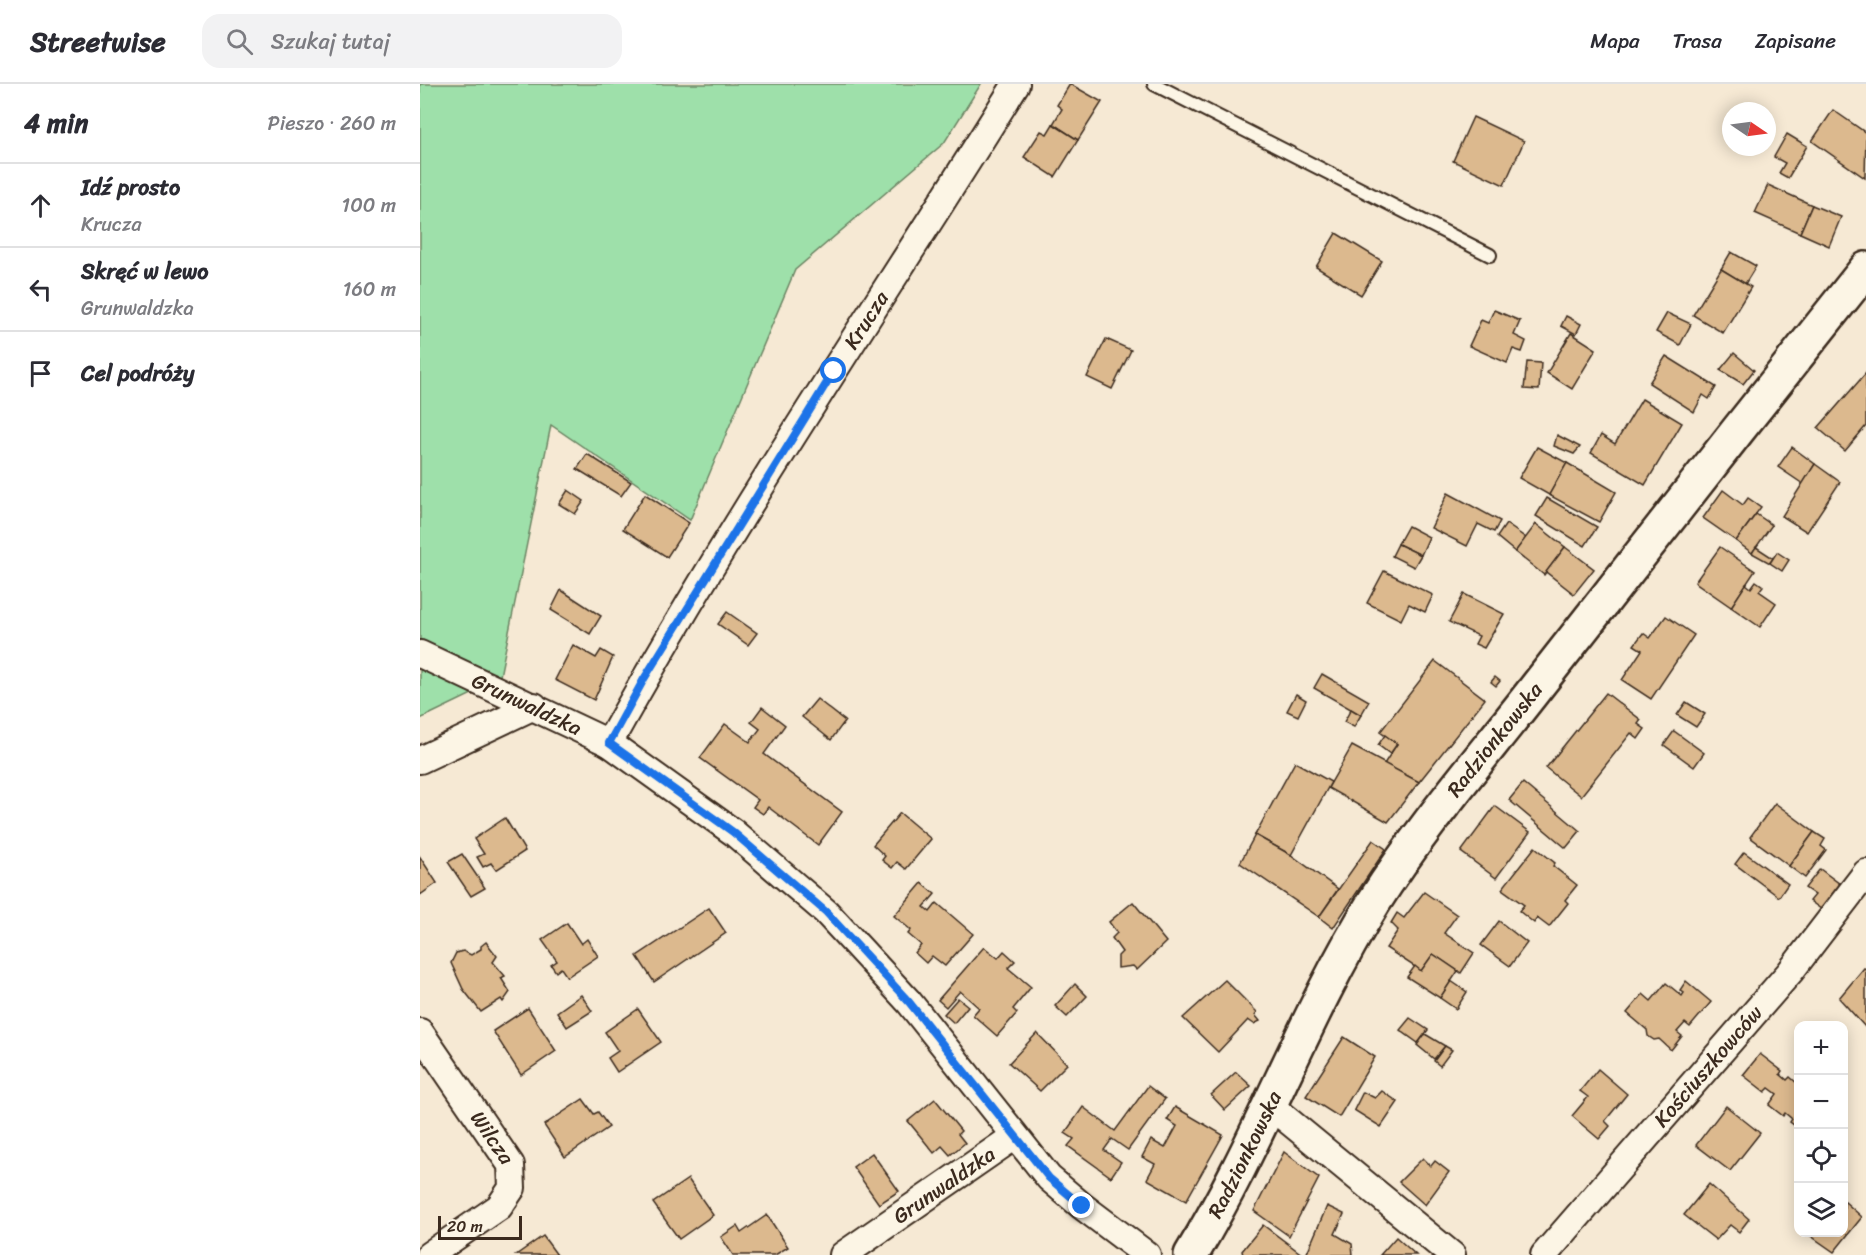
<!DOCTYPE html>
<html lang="pl">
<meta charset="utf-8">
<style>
:root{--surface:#fff;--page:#f2f2f3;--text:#2b2b33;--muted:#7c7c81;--line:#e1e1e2}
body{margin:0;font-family:Sriracha,sans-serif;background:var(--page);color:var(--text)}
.controls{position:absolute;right:18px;bottom:18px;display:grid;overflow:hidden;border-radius:12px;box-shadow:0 3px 15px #0003}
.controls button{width:54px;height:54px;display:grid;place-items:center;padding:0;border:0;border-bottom:2px solid var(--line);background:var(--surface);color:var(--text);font:30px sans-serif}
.compass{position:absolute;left:1302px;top:18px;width:54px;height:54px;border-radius:50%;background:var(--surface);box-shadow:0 3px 15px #0003;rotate:103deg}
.scale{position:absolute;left:18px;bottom:15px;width:84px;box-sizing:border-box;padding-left:6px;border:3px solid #3b2a1e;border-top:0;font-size:16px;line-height:21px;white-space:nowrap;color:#3b2a1e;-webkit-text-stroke:4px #fcf5e5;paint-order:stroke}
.stop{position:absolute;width:18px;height:18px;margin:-14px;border:4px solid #1a73e8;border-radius:50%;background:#fff}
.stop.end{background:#1a73e8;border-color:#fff;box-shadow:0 2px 6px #0008}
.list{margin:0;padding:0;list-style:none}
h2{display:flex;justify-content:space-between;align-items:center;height:78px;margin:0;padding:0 24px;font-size:26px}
h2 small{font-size:20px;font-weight:400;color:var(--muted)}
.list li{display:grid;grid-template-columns:39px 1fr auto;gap:18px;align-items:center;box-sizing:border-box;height:84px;padding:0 24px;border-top:2px solid var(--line)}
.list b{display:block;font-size:22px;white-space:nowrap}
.list p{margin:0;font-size:20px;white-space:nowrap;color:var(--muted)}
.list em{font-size:20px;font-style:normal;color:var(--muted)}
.icon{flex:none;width:33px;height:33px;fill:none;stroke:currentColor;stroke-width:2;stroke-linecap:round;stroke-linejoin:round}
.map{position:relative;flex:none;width:1446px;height:1171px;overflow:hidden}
header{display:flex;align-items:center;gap:36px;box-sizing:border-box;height:84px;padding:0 30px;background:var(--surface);border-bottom:2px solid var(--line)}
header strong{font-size:28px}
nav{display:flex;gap:33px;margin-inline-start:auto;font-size:21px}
.search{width:420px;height:54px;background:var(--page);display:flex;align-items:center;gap:15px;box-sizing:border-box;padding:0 21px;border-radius:18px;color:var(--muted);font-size:22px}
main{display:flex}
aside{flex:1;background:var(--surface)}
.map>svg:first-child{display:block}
.green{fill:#9ee0aa;stroke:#6c8564;stroke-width:1.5}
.building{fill:#dcb98e;stroke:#3b2a1e;stroke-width:1.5}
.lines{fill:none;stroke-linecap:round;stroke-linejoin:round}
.lane-casing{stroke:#3b2a1e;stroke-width:16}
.street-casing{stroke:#3b2a1e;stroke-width:30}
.secondary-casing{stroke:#3b2a1e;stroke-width:38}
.lane{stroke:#fcf5e5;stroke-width:12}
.street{stroke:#fcf5e5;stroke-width:26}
.secondary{stroke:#fcf5e5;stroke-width:33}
.route{stroke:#1a73e8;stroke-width:8}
.labels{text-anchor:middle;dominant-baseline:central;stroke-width:4.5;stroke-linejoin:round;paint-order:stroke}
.street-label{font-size:21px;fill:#3b2a1e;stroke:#fcf5e5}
</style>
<header>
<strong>Streetwise</strong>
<div class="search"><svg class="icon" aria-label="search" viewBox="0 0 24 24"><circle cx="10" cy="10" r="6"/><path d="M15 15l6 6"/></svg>Szukaj tutaj</div>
<nav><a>Mapa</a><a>Trasa</a><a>Zapisane</a></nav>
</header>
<main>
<aside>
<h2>4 min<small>Pieszo · 260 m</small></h2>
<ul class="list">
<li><svg class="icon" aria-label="ahead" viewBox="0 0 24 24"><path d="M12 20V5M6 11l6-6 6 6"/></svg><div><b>Idź prosto</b><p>Krucza</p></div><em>100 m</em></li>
<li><svg class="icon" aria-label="left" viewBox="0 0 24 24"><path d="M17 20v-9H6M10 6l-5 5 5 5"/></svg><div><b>Skręć w lewo</b><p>Grunwaldzka</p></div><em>160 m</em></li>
<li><svg class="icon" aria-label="arrive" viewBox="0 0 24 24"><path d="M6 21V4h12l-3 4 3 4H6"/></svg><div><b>Cel podróży</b></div></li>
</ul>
</aside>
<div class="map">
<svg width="1446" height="1171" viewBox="0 0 1446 1171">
<rect width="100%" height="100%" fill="#f6e9d4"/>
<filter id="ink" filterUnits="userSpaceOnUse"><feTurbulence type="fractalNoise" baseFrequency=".0167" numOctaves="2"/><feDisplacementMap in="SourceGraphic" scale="12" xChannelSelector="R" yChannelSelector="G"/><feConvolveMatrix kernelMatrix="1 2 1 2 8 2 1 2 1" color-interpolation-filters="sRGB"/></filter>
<g filter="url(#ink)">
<!-- green -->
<path class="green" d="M0,0H561L524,59L375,186L270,436L131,341L79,597L0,635Z"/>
<!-- building -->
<g class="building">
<path d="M650,0L682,18L658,56L633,40L642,25L637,21Z"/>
<path d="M1413,26L1446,49L1445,94L1392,57Z"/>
<path d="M1053,33L1104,57L1084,101L1033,77Z"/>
<path d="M633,40L658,56L635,93L604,73L621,47L627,50Z"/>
<path d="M1367,50L1387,62L1368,94L1359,89L1365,79L1354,73Z"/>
<path d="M1348,101L1392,121L1380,149L1335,129Z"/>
<path d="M1392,121L1421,133L1409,162L1380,149Z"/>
<path d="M916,149L962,177L941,211L896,183Z"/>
<path d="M1311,168L1336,182L1325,200L1301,185Z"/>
<path d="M1301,185L1331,203L1303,249L1273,231Z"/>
<path d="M1074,226L1100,237L1094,251L1106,257L1102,268L1093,265L1087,279L1049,262L1061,236L1068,239Z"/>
<path d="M1247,229L1271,240L1260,261L1236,248Z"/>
<path d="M1146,232L1161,240L1156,250L1141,242Z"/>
<path d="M1151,249L1176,265L1152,305L1127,289Z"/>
<path d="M686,255L711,266L692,305L667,293Z"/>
<path d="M1314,269L1334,286L1323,300L1300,286Z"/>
<path d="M1246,272L1296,303L1289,315L1283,311L1274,328L1229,299Z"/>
<path d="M1107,278L1121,279L1119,306L1104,305Z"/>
<path d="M1446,289V342L1425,367L1398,344Z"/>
<path d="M1222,315L1262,339L1225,401L1171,369L1181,351L1195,360Z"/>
<path d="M1137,351L1160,363L1154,370L1134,362Z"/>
<path d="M1117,363L1147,379L1129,411L1099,394Z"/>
<path d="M1372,363L1395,380L1383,400L1358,383Z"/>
<path d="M167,370L211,398L201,412L157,385Z"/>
<path d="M1147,379L1196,408L1179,438L1129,411Z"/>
<path d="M1395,380L1420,398L1387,448L1362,432Z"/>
<path d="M148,406L164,417L155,430L139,420Z"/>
<path d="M1303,406L1323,421L1328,414L1341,423L1316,457L1283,434Z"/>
<path d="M1028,409L1080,437L1074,448L1058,440L1047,462L1011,444Z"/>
<path d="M225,410L269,439L247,473L203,445Z"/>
<path d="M1127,414L1177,443L1165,462L1116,432Z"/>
<path d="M1336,430L1352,441L1332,469L1316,457Z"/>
<path d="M1086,440L1106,454L1095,468L1077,453Z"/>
<path d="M1116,440L1145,463L1124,491L1095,468Z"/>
<path d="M988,442L1009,453L1001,471L978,460Z"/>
<path d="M978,460L1001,471L994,483L972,472Z"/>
<path d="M1145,463L1174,485L1154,510L1126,488Z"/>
<path d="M1300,463L1335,487L1311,523L1275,498Z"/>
<path d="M1336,463L1353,474L1350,479L1332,469Z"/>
<path d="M1357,468L1369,476L1362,487L1350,479Z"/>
<path d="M964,487L1013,511L1005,528L989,520L981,536L947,519Z"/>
<path d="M1336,497L1343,502L1339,507L1356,519L1340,543L1311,523L1326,500L1331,504Z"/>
<path d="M141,506L181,532L170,550L131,526Z"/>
<path d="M1044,510L1084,530L1064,564L1055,560L1059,552L1029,538Z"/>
<path d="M307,528L337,549L328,561L298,540Z"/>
<path d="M1246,532L1274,551L1231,615L1202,596L1222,566L1214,561L1223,549L1230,554Z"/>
<path d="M153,561L176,574L181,566L193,573L174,616L135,596Z"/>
<path d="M1015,577L1065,615L999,698L964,680L977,660L960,648Z"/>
<path d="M902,590L949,617L941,631L894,604Z"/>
<path d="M1075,593L1080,597L1076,602L1071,598Z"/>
<path d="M1186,609L1221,636L1218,640L1225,645L1218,655L1211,649L1161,712L1126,684Z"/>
<path d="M876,610L886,616L878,632L867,627Z"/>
<path d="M397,615L425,637L411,656L382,633Z"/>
<path d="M1266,618L1285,630L1276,643L1257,631Z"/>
<path d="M342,623L365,641L344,670L422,728L398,761L348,723L343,730L333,723L338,716L280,674L305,640L330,658L340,645L331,638Z"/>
<path d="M931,625L941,631L934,643L924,638Z"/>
<path d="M1254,647L1284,669L1274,683L1244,661Z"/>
<path d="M965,651L977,660L970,670L958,661Z"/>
<path d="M932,662L999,698L968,738L908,704Z"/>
<path d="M875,678L911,698L871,771L835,751Z"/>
<path d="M1103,699L1160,747L1146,764L1089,716Z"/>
<path d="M1355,719L1394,748L1369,782L1330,753Z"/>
<path d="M1075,722L1110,748L1076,794L1041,768Z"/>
<path d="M480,729L511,755L486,785L477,778L472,784L462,776L465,772L453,761Z"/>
<path d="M85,734L105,767L76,786L71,779L63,783L57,773L64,770L54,755Z"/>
<path d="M1394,748L1405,755L1401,762L1406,766L1385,794L1369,782Z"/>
<path d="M835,751L871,771L918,805L899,833L820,779Z"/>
<path d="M953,756L966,765L913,844L899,833Z"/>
<path d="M1115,763L1135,779L1133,782L1157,801L1145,816L1148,819L1129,843L1117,834L1114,839L1099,827L1104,821L1082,805Z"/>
<path d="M1324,768L1368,800L1359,813L1315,780Z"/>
<path d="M42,770L65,804L51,812L28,778Z"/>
<path d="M0,773L17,799L0,811Z"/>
<path d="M1400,785L1420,800L1401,825L1390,817L1395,811L1385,804Z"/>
<path d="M502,799L515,810L504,823L510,828L517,819L553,850L525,882L512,872L506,879L495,869L501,861L488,850L491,846L474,832Z"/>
<path d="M1004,808L1037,831L1024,849L1054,869L1041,889L1013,870L1001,887L966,864L978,846L971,839L977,829L984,834Z"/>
<path d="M713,818L746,858L717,886L713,882L698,884V872L702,868L692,854L697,849L689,838Z"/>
<path d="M289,824L306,849L234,898L217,872Z"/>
<path d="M1079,837L1107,859L1090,882L1061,861Z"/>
<path d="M147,839L161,860L167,855L178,872L147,893L141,884L136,888L131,881L137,877L122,856Z"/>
<path d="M66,858L77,872L73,878L85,892L81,894L90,908L83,918L81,915L61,928L43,905L31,879L36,869L43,867L51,871L61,865V862Z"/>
<path d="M564,863L578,874L584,867L595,877L588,884L611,903L593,925L597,929L577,952L553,931L559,924L540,907L526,923L518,916Z"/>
<path d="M1013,870L1038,887L1020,914L987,893L995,882L1001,887Z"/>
<path d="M1444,884L1446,885V944L1419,914Z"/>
<path d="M805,896L837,928L835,931L840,937L834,940L828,936L798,968L763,934Z"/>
<path d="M1031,897L1047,908L1036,925L1020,914Z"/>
<path d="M1266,897L1291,918L1270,943L1265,939L1257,948L1262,952L1251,966L1239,955L1234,956L1228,952L1227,946L1207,929L1223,910L1231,917L1246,899L1262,912L1264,909L1260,906Z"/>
<path d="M655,900L667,912L647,933L635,922Z"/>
<path d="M161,911L172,927L147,943L137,928Z"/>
<path d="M538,914L548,922L534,939L524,930Z"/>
<path d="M108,924L136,967L101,991L73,947Z"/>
<path d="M218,925L241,958L197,988L188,974L198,967L185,948Z"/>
<path d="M990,934L1008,946L998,959L980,946Z"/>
<path d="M617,949L647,980L620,1007L589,979Z"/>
<path d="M1005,950L1025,962L1014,975L997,961Z"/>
<path d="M924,953L955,973L919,1033L886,1012Z"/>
<path d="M1025,962L1032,966L1020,982L1014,977Z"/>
<path d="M1340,970L1362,987L1360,990L1367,996L1370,993L1378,1000V1044L1370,1038L1372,1035L1365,1029L1363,1032L1349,1021L1357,1010L1349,1004L1345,1008L1323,991Z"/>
<path d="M1178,985L1207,1010L1185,1037L1190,1042L1179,1055L1152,1032L1168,1013L1160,1007Z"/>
<path d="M816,988L831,1002L805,1026L791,1011Z"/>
<path d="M728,1002L745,1015L708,1066L692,1055L684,1066L701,1078L691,1093L648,1062L654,1055L645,1049L663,1023L695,1047Z"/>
<path d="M962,1007L978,1018L961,1043L934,1026L943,1008L955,1014Z"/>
<path d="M163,1015L174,1030L178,1028L189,1043L145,1073L124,1041Z"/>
<path d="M515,1015L541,1047L538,1050L545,1059L530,1071L522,1062L514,1069L488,1037Z"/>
<path d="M1306,1022L1340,1049L1310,1087L1276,1061Z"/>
<path d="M755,1023L803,1051L766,1117L727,1095L735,1080L722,1073L731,1056L745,1064L757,1042L747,1036Z"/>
<path d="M864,1068L899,1094L869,1152L834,1127Z"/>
<path d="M452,1069L479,1107L459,1120L433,1083Z"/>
<path d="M1003,1074L1011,1082L1015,1077L1029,1088L1005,1121L979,1098Z"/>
<path d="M268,1095L293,1131L259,1155L233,1119Z"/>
<path d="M1289,1100L1329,1135L1319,1148L1310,1141L1296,1156L1264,1131Z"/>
<path d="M1424,1117L1442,1133L1414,1168L1391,1152L1393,1148H1424Z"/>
<path d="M907,1122L924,1130L915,1150L932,1160L933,1171H886Z"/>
<path d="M347,1131L368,1163L355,1171H313L301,1153L317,1142L321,1149Z"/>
<path d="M843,1141L883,1171H823L822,1167Z"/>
<path d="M123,1152L137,1171H96Z"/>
<path d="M976,1153L996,1171H960Z"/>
</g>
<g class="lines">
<!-- lane casing -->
<g class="lane-casing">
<path id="lane" d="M734,0L1070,171"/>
</g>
<!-- street casing -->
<g class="street-casing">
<g id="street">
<path id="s1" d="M0,570L189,659L313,748L406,828L489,918L629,1094L662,1122L727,1171"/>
<path id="s2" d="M189,659C314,433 460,219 596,0"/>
<path d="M0,676L114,622"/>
<path id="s3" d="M0,948L91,1081L92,1104L79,1123L9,1171"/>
<path d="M848,1020L1032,1171"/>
<path id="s4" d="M423,1171L595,1052"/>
<path id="s5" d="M1124,1171L1370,888L1446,789"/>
</g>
</g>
<!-- secondary casing -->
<g class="secondary-casing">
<g id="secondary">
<path id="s6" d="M771,1171C840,1058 884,931 954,818C1002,742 1063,672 1118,601C1226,462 1336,323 1446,185"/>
</g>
</g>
<!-- lane -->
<use href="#lane" class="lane"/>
<!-- street -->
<use href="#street" class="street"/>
<!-- secondary -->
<use href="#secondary" class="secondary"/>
</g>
</g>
<g class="lines" filter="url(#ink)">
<!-- route -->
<path class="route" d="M414,287L224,595L189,659L313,748L406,828L489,918L629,1094L662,1122"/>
</g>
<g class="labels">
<!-- street labels -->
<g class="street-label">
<text stroke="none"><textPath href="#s2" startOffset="495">Krucza</textPath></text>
<text stroke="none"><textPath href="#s1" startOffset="118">Grunwaldzka</textPath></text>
<text stroke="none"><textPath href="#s6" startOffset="600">Radzionkowska</textPath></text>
<text stroke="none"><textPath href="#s5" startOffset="250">Kościuszkowców</textPath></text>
<text stroke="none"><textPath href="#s3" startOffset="128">Wilcza</textPath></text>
<text stroke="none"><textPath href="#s6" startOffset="114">Radzionkowska</textPath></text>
<text stroke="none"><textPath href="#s4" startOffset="123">Grunwaldzka</textPath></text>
</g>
</g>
</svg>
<div class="controls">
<button>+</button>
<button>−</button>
<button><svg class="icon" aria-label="locate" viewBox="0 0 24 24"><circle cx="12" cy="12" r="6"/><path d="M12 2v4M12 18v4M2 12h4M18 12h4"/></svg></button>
<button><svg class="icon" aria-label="layers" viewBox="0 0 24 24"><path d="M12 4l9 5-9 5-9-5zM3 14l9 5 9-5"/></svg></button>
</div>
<svg class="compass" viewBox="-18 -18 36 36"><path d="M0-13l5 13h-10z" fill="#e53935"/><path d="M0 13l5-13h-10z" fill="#7c7c81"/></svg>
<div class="scale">20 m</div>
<div class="stop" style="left:414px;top:287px"></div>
<div class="stop end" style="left:662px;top:1122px"></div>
</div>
</main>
